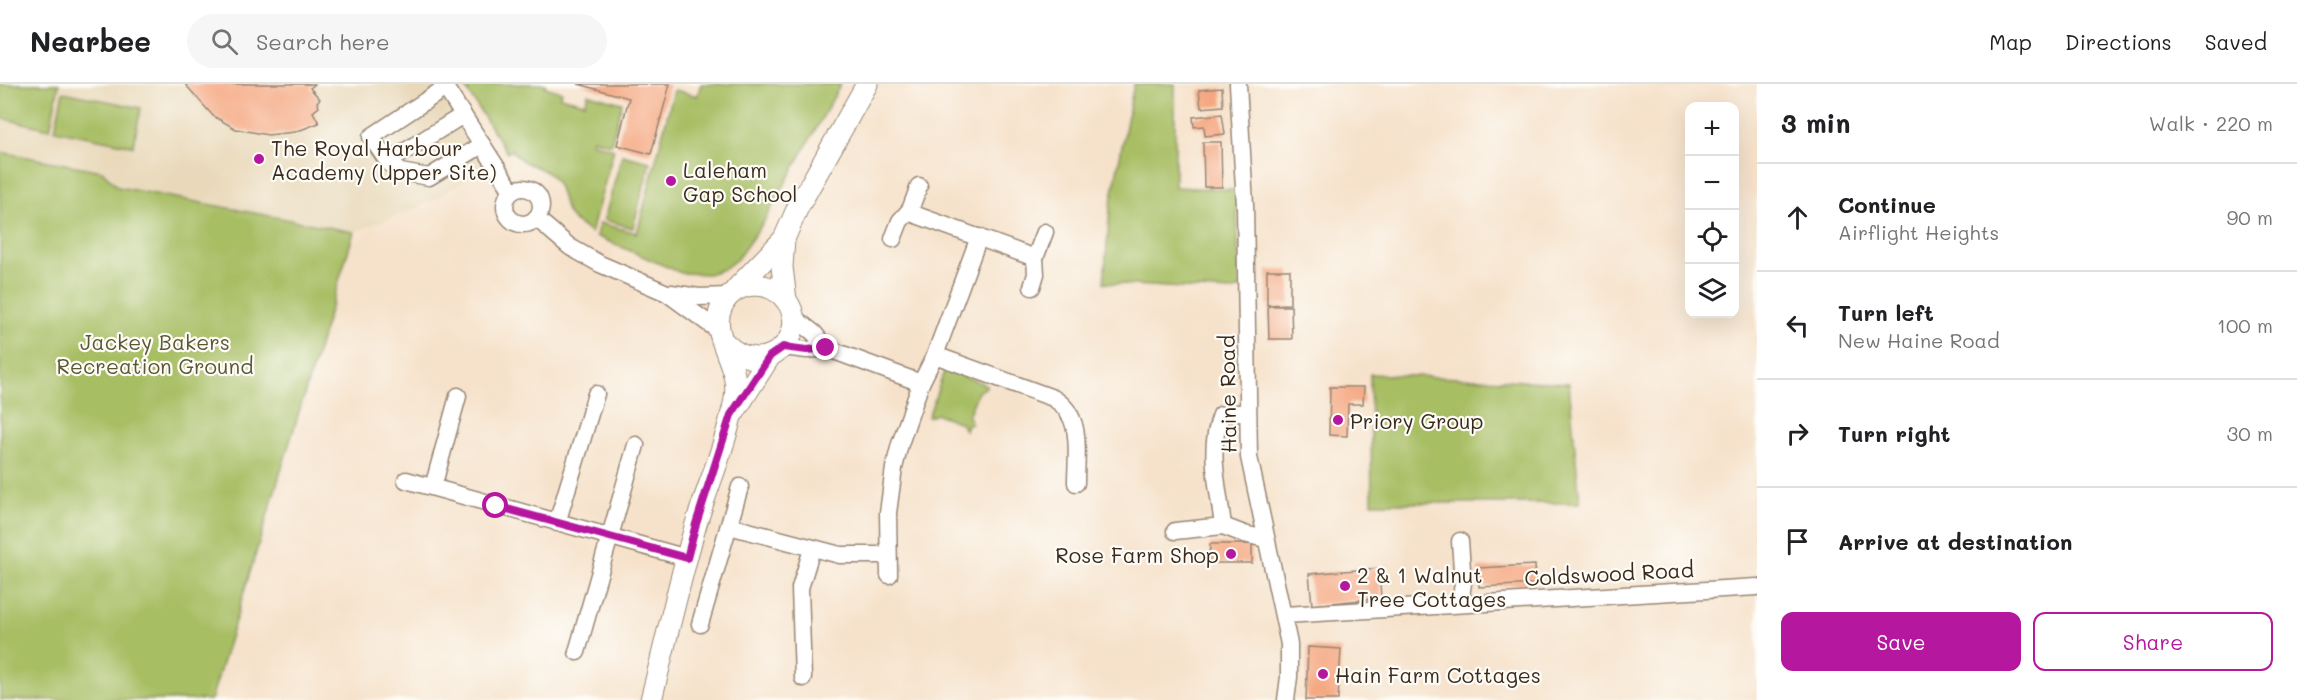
<!DOCTYPE html>
<meta charset="utf-8">
<style>
:root{--surface:#fff;--page:#f6f6f6;--text:#202124;--muted:#757577;--line:#e0e0e0;--accent:#b5179e}
body{margin:0;font-family:Mali,sans-serif;background:var(--page);color:var(--text)}
.controls{position:absolute;right:18px;top:18px;display:grid;overflow:hidden;border-radius:12px;box-shadow:0 6px 24px #0002}
.controls button{width:54px;height:54px;display:grid;place-items:center;padding:0;border:0;border-bottom:2px solid var(--line);background:var(--surface);color:var(--text);font:30px sans-serif}
.stop{position:absolute;width:18px;height:18px;margin:-14px;border:4px solid #b5179e;border-radius:50%;background:#fff}
.stop.end{background:#b5179e;border-color:#fff;box-shadow:0 2px 6px #0008}
.list{margin:0;padding:0;list-style:none}
h2{display:flex;justify-content:space-between;align-items:center;height:78px;margin:0;padding:0 24px;font-size:26px}
h2 small{font-size:20px;font-weight:400;color:var(--muted)}
.list li{display:grid;grid-template-columns:39px 1fr auto;gap:18px;align-items:center;box-sizing:border-box;height:108px;padding:0 24px;border-top:2px solid var(--line)}
.list b{display:block;font-size:22px;white-space:nowrap}
.list p{margin:0;font-size:20px;white-space:nowrap;color:var(--muted)}
.list em{font-size:20px;font-style:normal;color:var(--muted)}
.actions{display:flex;gap:12px;padding:18px 24px}
.actions a{flex:1;padding:14px 0;border:2px solid var(--accent);border-radius:12px;text-align:center;font-size:21px;color:var(--accent)}
.actions .main{background:var(--accent);color:#fff}
.icon{flex:none;width:33px;height:33px;fill:none;stroke:currentColor;stroke-width:2;stroke-linecap:round;stroke-linejoin:round}
.map{position:relative;flex:none;width:1757px;height:616px;overflow:hidden}
header{display:flex;align-items:center;gap:36px;box-sizing:border-box;height:84px;padding:0 30px;background:var(--surface);border-bottom:2px solid var(--line)}
header strong{font-size:28px}
nav{display:flex;gap:33px;margin-inline-start:auto;font-size:21px}
.search{width:420px;height:54px;background:var(--page);display:flex;align-items:center;gap:15px;box-sizing:border-box;padding:0 21px;border-radius:33px;color:var(--muted);font-size:22px}
main{display:flex}
aside{flex:1;background:var(--surface)}
.map>svg:first-child{display:block}
.built{fill:#e9d9ba}
.green{fill:#a7be63;stroke:#717440;stroke-width:1.5}
.building{fill:#f5a983}
.lines{fill:none;stroke-linecap:round;stroke-linejoin:round}
.minor-casing{stroke:#988674;stroke-width:19}
.major-casing{stroke:#988674;stroke-width:23}
.minor{stroke:#fff;stroke-width:16}
.major{stroke:#fff;stroke-width:21}
.route{stroke:#b5179e;stroke-width:8}
.poi-dot{fill:#b5179e;stroke:#fdfcf7;stroke-width:2}
.labels{text-anchor:middle;dominant-baseline:central;stroke-width:4.5;stroke-linejoin:round;paint-order:stroke}
.poi-label{font-size:21px;fill:#3b2a1e;stroke:#fdfcf7;text-anchor:start}
.park-label{font-size:21px;fill:#5b5633;stroke:#fdfcf7}
.street-label{font-size:21px;fill:#3b2a1e;stroke:#fdfcf7}
</style>
<header>
<strong>Nearbee</strong>
<div class="search"><svg class="icon" aria-label="search" viewBox="0 0 24 24"><circle cx="10" cy="10" r="6"/><path d="M15 15l6 6"/></svg>Search here</div>
<nav><a>Map</a><a>Directions</a><a>Saved</a></nav>
</header>
<main>
<div class="map">
<svg width="1757" height="616" viewBox="0 0 1757 616">
<rect width="100%" height="100%" fill="#fdfcf7"/>
<filter id="ink" filterUnits="userSpaceOnUse"><feTurbulence type="fractalNoise" baseFrequency=".0167" numOctaves="2"/><feDisplacementMap in="SourceGraphic" scale="12" xChannelSelector="R" yChannelSelector="G"/><feConvolveMatrix kernelMatrix="1 2 1 2 8 2 1 2 1" color-interpolation-filters="sRGB"/></filter>
<filter id="wash" filterUnits="userSpaceOnUse"><feTurbulence type="fractalNoise" baseFrequency=".008" numOctaves="4" result="noise"/><feDisplacementMap in="SourceGraphic" scale="24" xChannelSelector="R" yChannelSelector="G"/><feGaussianBlur stdDeviation="1.35" result="paint"/><feColorMatrix in="noise" values="0 0 0 0 0 0 0 0 0 0 0 0 0 0 0 0 0 1.4 0 .05"/><feComposite in="paint" operator="in"/></filter>
<g filter="url(#wash)">
<rect width="100%" height="100%" fill="#f6e2cb"/>
<!-- built -->
<path class="built" d="M0,0H435L486,81L438,114L412,126L354,148L118,103L102,87L0,68Z"/>
<!-- green -->
<g class="green">
<path d="M0,0H59L50,45L0,34Z"/>
<path d="M463,0H546L545,3L562,8L560,13L585,19L588,10L622,19L611,60L592,55L591,58L614,65L591,149C583,143 574,139 569,131C560,118 564,105 551,92C538,79 522,83 512,66L507,69Z"/>
<path d="M701,0H841L763,139L737,175L724,185L708,190L681,189L596,152L599,139L637,149L674,6L697,12Z"/>
<path d="M1134,0H1175V103L1236,106L1240,204L1230,207L1104,199L1110,124Z"/>
<path d="M63,8L141,24L133,62L55,46Z"/>
<path d="M0,68L102,87L118,103L354,148L211,616H0Z"/>
<path d="M622,71L650,78L633,144L604,136Z"/>
<path d="M945,285L987,301L985,304L978,308L968,332L972,340H967L965,346L961,339L937,330L928,333Z"/>
<path d="M1370,290L1569,299L1580,419H1372Z"/>
</g>
<g id="blocks">
<!-- building -->
<g class="building">
<path d="M185,0H315L310,4L320,15L317,18L319,23L313,28L319,39L295,48L268,51L236,45L213,32Z"/>
<path d="M578,0H670L651,70L617,61L629,14Z"/>
<path d="M1222,4L1223,22L1201,24L1199,6Z"/>
<path d="M1222,30L1225,50L1205,52L1204,42L1194,43L1193,33Z"/>
<path d="M1203,58H1221L1222,103H1204Z"/>
<path d="M1267,186H1290V220L1267,221Z"/>
<path d="M1268,222H1291L1292,255H1269Z"/>
<path d="M1330,303H1364L1363,320H1348L1347,352L1329,351Z"/>
<path d="M1210,460H1252V479H1209Z"/>
<path d="M1535,481L1536,500L1479,503L1478,484Z"/>
<path d="M1379,484L1381,514L1312,521L1309,490Z"/>
<path d="M1308,563L1341,565L1338,616H1306Z"/>
</g>
</g>
</g>
<g filter="url(#ink)">
<use href="#blocks" fill-opacity="0" stroke="#988674" stroke-width="1.5"/>
<g class="lines">
<!-- minor casing -->
<g class="minor-casing">
<g id="minor">
<path d="M443,0L512,107"/>
<path d="M1238,0L1245,121L1249,373L1289,560V593L1286,616"/>
<path d="M463,31L388,78L400,88L429,93L482,61"/>
<path d="M388,78L371,53L445,4"/>
<circle cx="523" cy="122" r="18"/>
<path d="M908,128L1035,174"/>
<path d="M536,134L570,163L600,180L667,209L719,247"/>
<path d="M893,155L900,137L910,126L919,102"/>
<path d="M1032,203L1036,190L1035,174L1045,148"/>
<path d="M671,209L699,213L728,212"/>
<path d="M792,232L814,249L826,264L921,299"/>
<path d="M783,263L807,266L826,264"/>
<path d="M935,271L1053,314C1084,332 1076,368 1076,399"/>
<path d="M406,396L687,474"/>
<path d="M433,403L458,312"/>
<path d="M557,439L596,310"/>
<path d="M729,442L840,471H888"/>
<path d="M1223,442L1244,450L1266,455"/>
<path d="M1175,447L1223,442C1219,405 1207,366 1221,331L1247,328"/>
<path d="M1460,457L1463,499L1460,520"/>
<path d="M889,491L888,429L894,384L900,360L921,299L935,271L979,153"/>
<path d="M1284,531L1757,503"/>
<path d="M700,540L740,403"/>
<path d="M577,568L636,361"/>
<path d="M803,594L800,504L812,465"/>
</g>
</g>
<!-- major casing -->
<g class="major-casing">
<g id="major">
<path d="M784,155L782,183L786,216"/>
<path d="M736,205L784,155L798,123L867,0"/>
<path d="M735,327L770,272"/>
<path d="M651,616C666,557 679,498 696,440C707,404 723,368 731,332C734,322 737,306 735,296C732,272 710,246 722,222C734,197 769,194 786,216C813,252 763,298 725,259"/>
</g>
</g>
<!-- minor -->
<use href="#minor" class="minor"/>
<!-- major -->
<use href="#major" class="major"/>
</g>
</g>
<g class="lines" filter="url(#ink)">
<!-- route -->
<path class="route" d="M496,422L687,474L696,440L731,331L770,272L783,263L807,266L826,264"/>
</g>
<!-- markers -->
<g class="poi-dot">
<circle cx="259" cy="75" r="6"/>
<circle cx="671" cy="97" r="6"/>
<circle cx="1338" cy="336" r="6"/>
<circle cx="1231" cy="470" r="6"/>
<circle cx="1345" cy="502" r="6"/>
<circle cx="1323" cy="590" r="6"/>
</g>
<g class="labels">
<!-- poi labels -->
<g class="poi-label">
<text x="271" y="63">The Royal Harbour<tspan x="271" dy="24">Academy (Upper Site)</tspan></text>
<text x="683" y="85">Laleham<tspan x="683" dy="24">Gap School</tspan></text>
<text x="1350" y="336">Priory Group</text>
<text x="1219" y="470" text-anchor="end">Rose Farm Shop</text>
<text x="1357" y="490">2 &amp; 1 Walnut<tspan x="1357" dy="24">Tree Cottages</tspan></text>
<text x="1335" y="590">Hain Farm Cottages</text>
</g>
<!-- park labels -->
<g class="park-label">
<text x="155" y="257">Jackey Bakers<tspan x="155" dy="24">Recreation Ground</tspan></text>
</g>
<!-- street labels -->
<g class="street-label">
<text transform="translate(1227 310) rotate(-91)">Haine Road</text>
<text transform="translate(1609 489) rotate(-3)">Coldswood Road</text>
</g>
</g>
</svg>
<div class="controls">
<button>+</button>
<button>−</button>
<button><svg class="icon" aria-label="locate" viewBox="0 0 24 24"><circle cx="12" cy="12" r="6"/><path d="M12 2v4M12 18v4M2 12h4M18 12h4"/></svg></button>
<button><svg class="icon" aria-label="layers" viewBox="0 0 24 24"><path d="M12 4l9 5-9 5-9-5zM3 14l9 5 9-5"/></svg></button>
</div>
<div class="stop" style="left:496px;top:422px"></div>
<div class="stop end" style="left:826px;top:264px"></div>
</div>
<aside>
<h2>3 min<small>Walk · 220 m</small></h2>
<ul class="list">
<li><svg class="icon" aria-label="ahead" viewBox="0 0 24 24"><path d="M12 20V5M6 11l6-6 6 6"/></svg><div><b>Continue</b><p>Airflight Heights</p></div><em>90 m</em></li>
<li><svg class="icon" aria-label="left" viewBox="0 0 24 24"><path d="M17 20v-9H6M10 6l-5 5 5 5"/></svg><div><b>Turn left</b><p>New Haine Road</p></div><em>100 m</em></li>
<li><svg class="icon" aria-label="right" viewBox="0 0 24 24"><path d="M7 20v-9h11M14 6l5 5-5 5"/></svg><div><b>Turn right</b></div><em>30 m</em></li>
<li><svg class="icon" aria-label="arrive" viewBox="0 0 24 24"><path d="M6 21V4h12l-3 4 3 4H6"/></svg><div><b>Arrive at destination</b></div></li>
</ul>
<div class="actions"><a class="main">Save</a><a>Share</a></div>
</aside>
</main>
